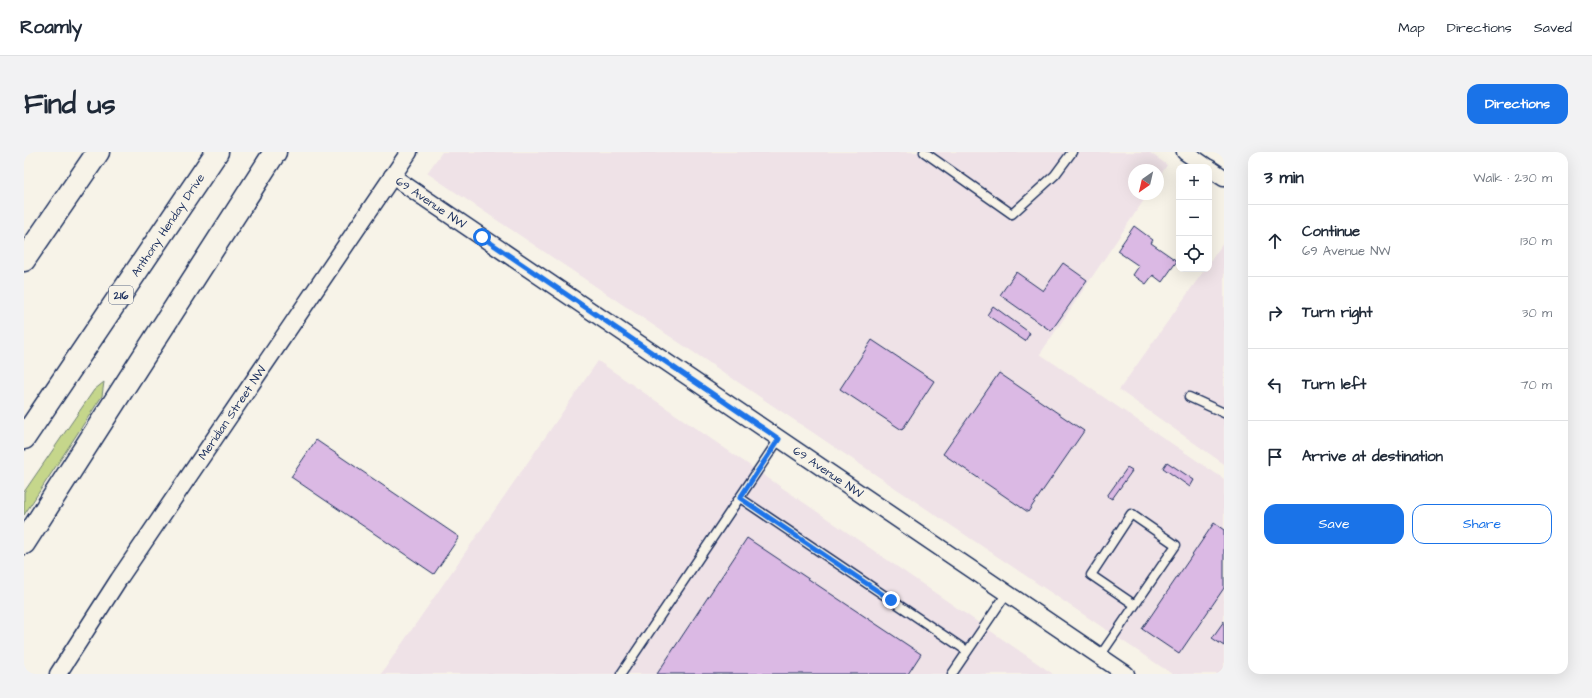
<!DOCTYPE html>
<meta charset="utf-8">
<style>
:root{--surface:#fff;--page:#f2f2f3;--text:#1f2937;--muted:#747a83;--line:#e0e1e3;--accent:#1a73e8}
body{margin:0;font-family:"Architects Daughter",sans-serif;background:var(--page);color:var(--text)}
.controls{position:absolute;right:12px;top:12px;display:grid;overflow:hidden;border-radius:8px;box-shadow:0 4px 16px #0002}
.controls button{width:36px;height:36px;display:grid;place-items:center;padding:0;border:0;border-bottom:1px solid var(--line);background:var(--surface);color:var(--text);font:20px sans-serif}
.compass{position:absolute;left:1104px;top:12px;width:36px;height:36px;border-radius:50%;background:var(--surface);box-shadow:0 4px 16px #0002;rotate:214deg}
.stop{position:absolute;width:12px;height:12px;margin:-9px;border:3px solid #1a73e8;border-radius:50%;background:#fff}
.stop.end{background:#1a73e8;border-color:#fff;box-shadow:0 1px 4px #0008}
.list{margin:0;padding:0;list-style:none}
h2{display:flex;justify-content:space-between;align-items:center;height:52px;margin:0;padding:0 16px;font-size:17px}
h2 small{font-size:13px;font-weight:400;color:var(--muted)}
.list li{display:grid;grid-template-columns:26px 1fr auto;gap:12px;align-items:center;box-sizing:border-box;height:72px;padding:0 16px;border-top:1px solid var(--line)}
.list b{display:block;font-size:15px;white-space:nowrap}
.list p{margin:0;font-size:13px;white-space:nowrap;color:var(--muted)}
.list em{font-size:13px;font-style:normal;color:var(--muted)}
.actions{display:flex;gap:8px;padding:12px 16px}
.actions a{flex:1;padding:9px 0;border:1px solid var(--accent);border-radius:12px;text-align:center;font-size:14px;color:var(--accent)}
.actions .main{background:var(--accent);color:#fff}
.icon{flex:none;width:22px;height:22px;fill:none;stroke:currentColor;stroke-width:2;stroke-linecap:round;stroke-linejoin:round}
.map{position:relative;flex:none;width:1200px;height:522px;overflow:hidden;border-radius:12px}
header{display:flex;align-items:center;gap:24px;box-sizing:border-box;height:56px;padding:0 20px;background:var(--surface);border-bottom:1px solid var(--line)}
header strong{font-size:19px}
nav{display:flex;gap:22px;margin-inline-start:auto;font-size:14px}
.intro{display:flex;align-items:center;justify-content:space-between;box-sizing:border-box;height:96px;padding:0 24px}
h1{margin:0;font-size:28px}
.button{padding:10px 18px;border-radius:12px;background:var(--accent);color:#fff;font-size:14px;font-weight:700}
main{display:flex;gap:24px;padding:0 24px}
aside{flex:1;background:var(--surface);border-radius:12px;box-shadow:0 4px 16px #0002}
.map>svg:first-child{display:block}
.built{fill:#efe2e7}
.green{fill:#c5d68b;stroke:#708274}
.building{fill:#dbb9e4;stroke:#1b2f5e}
.lines{fill:none;stroke-linecap:round;stroke-linejoin:round}
.service-casing{stroke:#1b2f5e;stroke-width:11}
.minor-casing{stroke:#1b2f5e;stroke-width:19}
.motorway-casing{stroke:#1b2f5e;stroke-width:25}
.service{stroke:#f7f3e8;stroke-width:8}
.minor{stroke:#f7f3e8;stroke-width:16}
.motorway{stroke:#f7f3e8;stroke-width:22}
.route{stroke:#1a73e8;stroke-width:5}
.labels{text-anchor:middle;dominant-baseline:central;stroke-width:3.5;stroke-linejoin:round;paint-order:stroke}
.shield{fill:#f7f3e8;stroke:#5d6a87;stroke-width:1}
.shield-label{font-size:11px;font-weight:bold;fill:#1b2f5e}
.street-label{font-size:12px;fill:#1b2f5e;stroke:#f7f3e8}
</style>
<header>
<strong>Roamly</strong>
<nav><a>Map</a><a>Directions</a><a>Saved</a></nav>
</header>
<div class="intro"><h1>Find us</h1><a class="button">Directions</a></div>
<main>
<div class="map">
<svg width="1200" height="522" viewBox="0 0 1200 522">
<rect width="100%" height="100%" fill="#f7f3e8"/>
<filter id="ink" filterUnits="userSpaceOnUse"><feTurbulence type="fractalNoise" baseFrequency=".025" numOctaves="2"/><feDisplacementMap in="SourceGraphic" scale="8" xChannelSelector="R" yChannelSelector="G"/><feConvolveMatrix kernelMatrix="1 2 1 2 8 2 1 2 1" color-interpolation-filters="sRGB"/></filter>
<g filter="url(#ink)">
<!-- built -->
<g class="built">
<path d="M418,0H1125L1143,13L1134,27V18H1110V42H1124L1016,202L1200,327V522H1148L403,21Z"/>
<path d="M1200,90V312L1095,238L1181,117H1185V111Z"/>
<path d="M574,209L1029,522H357Z"/>
</g>
<!-- green -->
<path class="green" d="M80,230L78,244L0,363V340L70,238Z"/>
<!-- building -->
<g class="building">
<path d="M1110,74L1129,88L1127,91L1153,109L1138,130L1129,123L1122,132L1109,123L1115,114L1093,99Z"/>
<path d="M1039,111L1063,128L1027,179L976,143L992,120L1019,139Z"/>
<path d="M969,154L1006,181L1001,189L963,163Z"/>
<path d="M848,188L910,229L878,278L816,237Z"/>
<path d="M975,221L1060,279L1004,360L919,302Z"/>
<path d="M292,288L435,385L410,422L267,325Z"/>
<path d="M1143,310L1170,328L1166,335L1139,316Z"/>
<path d="M1103,316L1108,319L1088,347L1083,344Z"/>
<path d="M1190,371L1200,378V436L1155,502L1118,477Z"/>
<path d="M723,386L897,502L884,522H633Z"/>
<path d="M1200,469V494L1188,486Z"/>
</g>
<g class="lines">
<!-- service casing -->
<g class="service-casing">
<g id="service">
<path d="M900,0L988,62L1031,23L1048,0"/>
<path d="M1165,245L1200,261"/>
<path d="M716,346L943,499"/>
<path d="M1076,504L1152,393L1107,362L1067,423L1111,453"/>
<path d="M597,522L755,287"/>
<path d="M928,522L983,441"/>
</g>
</g>
<!-- minor casing -->
<g class="minor-casing">
<g id="minor">
<path d="M1161,0L1183,15"/>
<path d="M1185,16L1200,26"/>
<path id="s1" d="M368,24L1102,522"/>
<path id="s2" d="M34,522L95,427L385,0"/>
</g>
</g>
<!-- motorway casing -->
<g class="motorway-casing">
<g id="motorway">
<path d="M0,108L74,0"/>
<path id="s3" d="M0,286L193,0"/>
<path d="M0,391L251,0"/>
</g>
</g>
<!-- service -->
<use href="#service" class="service"/>
<!-- minor -->
<use href="#minor" class="minor"/>
<!-- motorway -->
<use href="#motorway" class="motorway"/>
</g>
</g>
<g class="lines" filter="url(#ink)">
<!-- route -->
<path class="route" d="M458,85L755,287L716,346L867,448"/>
</g>
<g class="labels">
<!-- shield labels -->
<rect class="shield" x="85" y="134" width="24" height="18" rx="3"/>
<g class="shield-label">
<text x="97" y="143">216</text>
</g>
<!-- street labels -->
<g class="street-label">
<text stroke="none"><textPath href="#s1" startOffset="47">69 Avenue NW</textPath></text>
<text stroke="none"><textPath href="#s3" startOffset="257">Anthony Henday Drive</textPath></text>
<text stroke="none"><textPath href="#s2" startOffset="314">Meridian Street NW</textPath></text>
<text stroke="none"><textPath href="#s1" startOffset="527">69 Avenue NW</textPath></text>
</g>
</g>
</svg>
<div class="controls">
<button>+</button>
<button>−</button>
<button><svg class="icon" aria-label="locate" viewBox="0 0 24 24"><circle cx="12" cy="12" r="6"/><path d="M12 2v4M12 18v4M2 12h4M18 12h4"/></svg></button>
</div>
<svg class="compass" viewBox="-18 -18 36 36"><path d="M0-13l5 13h-10z" fill="#e53935"/><path d="M0 13l5-13h-10z" fill="#747a83"/></svg>
<div class="stop" style="left:458px;top:85px"></div>
<div class="stop end" style="left:867px;top:448px"></div>
</div>
<aside>
<h2>3 min<small>Walk · 230 m</small></h2>
<ul class="list">
<li><svg class="icon" aria-label="ahead" viewBox="0 0 24 24"><path d="M12 20V5M6 11l6-6 6 6"/></svg><div><b>Continue</b><p>69 Avenue NW</p></div><em>130 m</em></li>
<li><svg class="icon" aria-label="right" viewBox="0 0 24 24"><path d="M7 20v-9h11M14 6l5 5-5 5"/></svg><div><b>Turn right</b></div><em>30 m</em></li>
<li><svg class="icon" aria-label="left" viewBox="0 0 24 24"><path d="M17 20v-9H6M10 6l-5 5 5 5"/></svg><div><b>Turn left</b></div><em>70 m</em></li>
<li><svg class="icon" aria-label="arrive" viewBox="0 0 24 24"><path d="M6 21V4h12l-3 4 3 4H6"/></svg><div><b>Arrive at destination</b></div></li>
</ul>
<div class="actions"><a class="main">Save</a><a>Share</a></div>
</aside>
</main>
